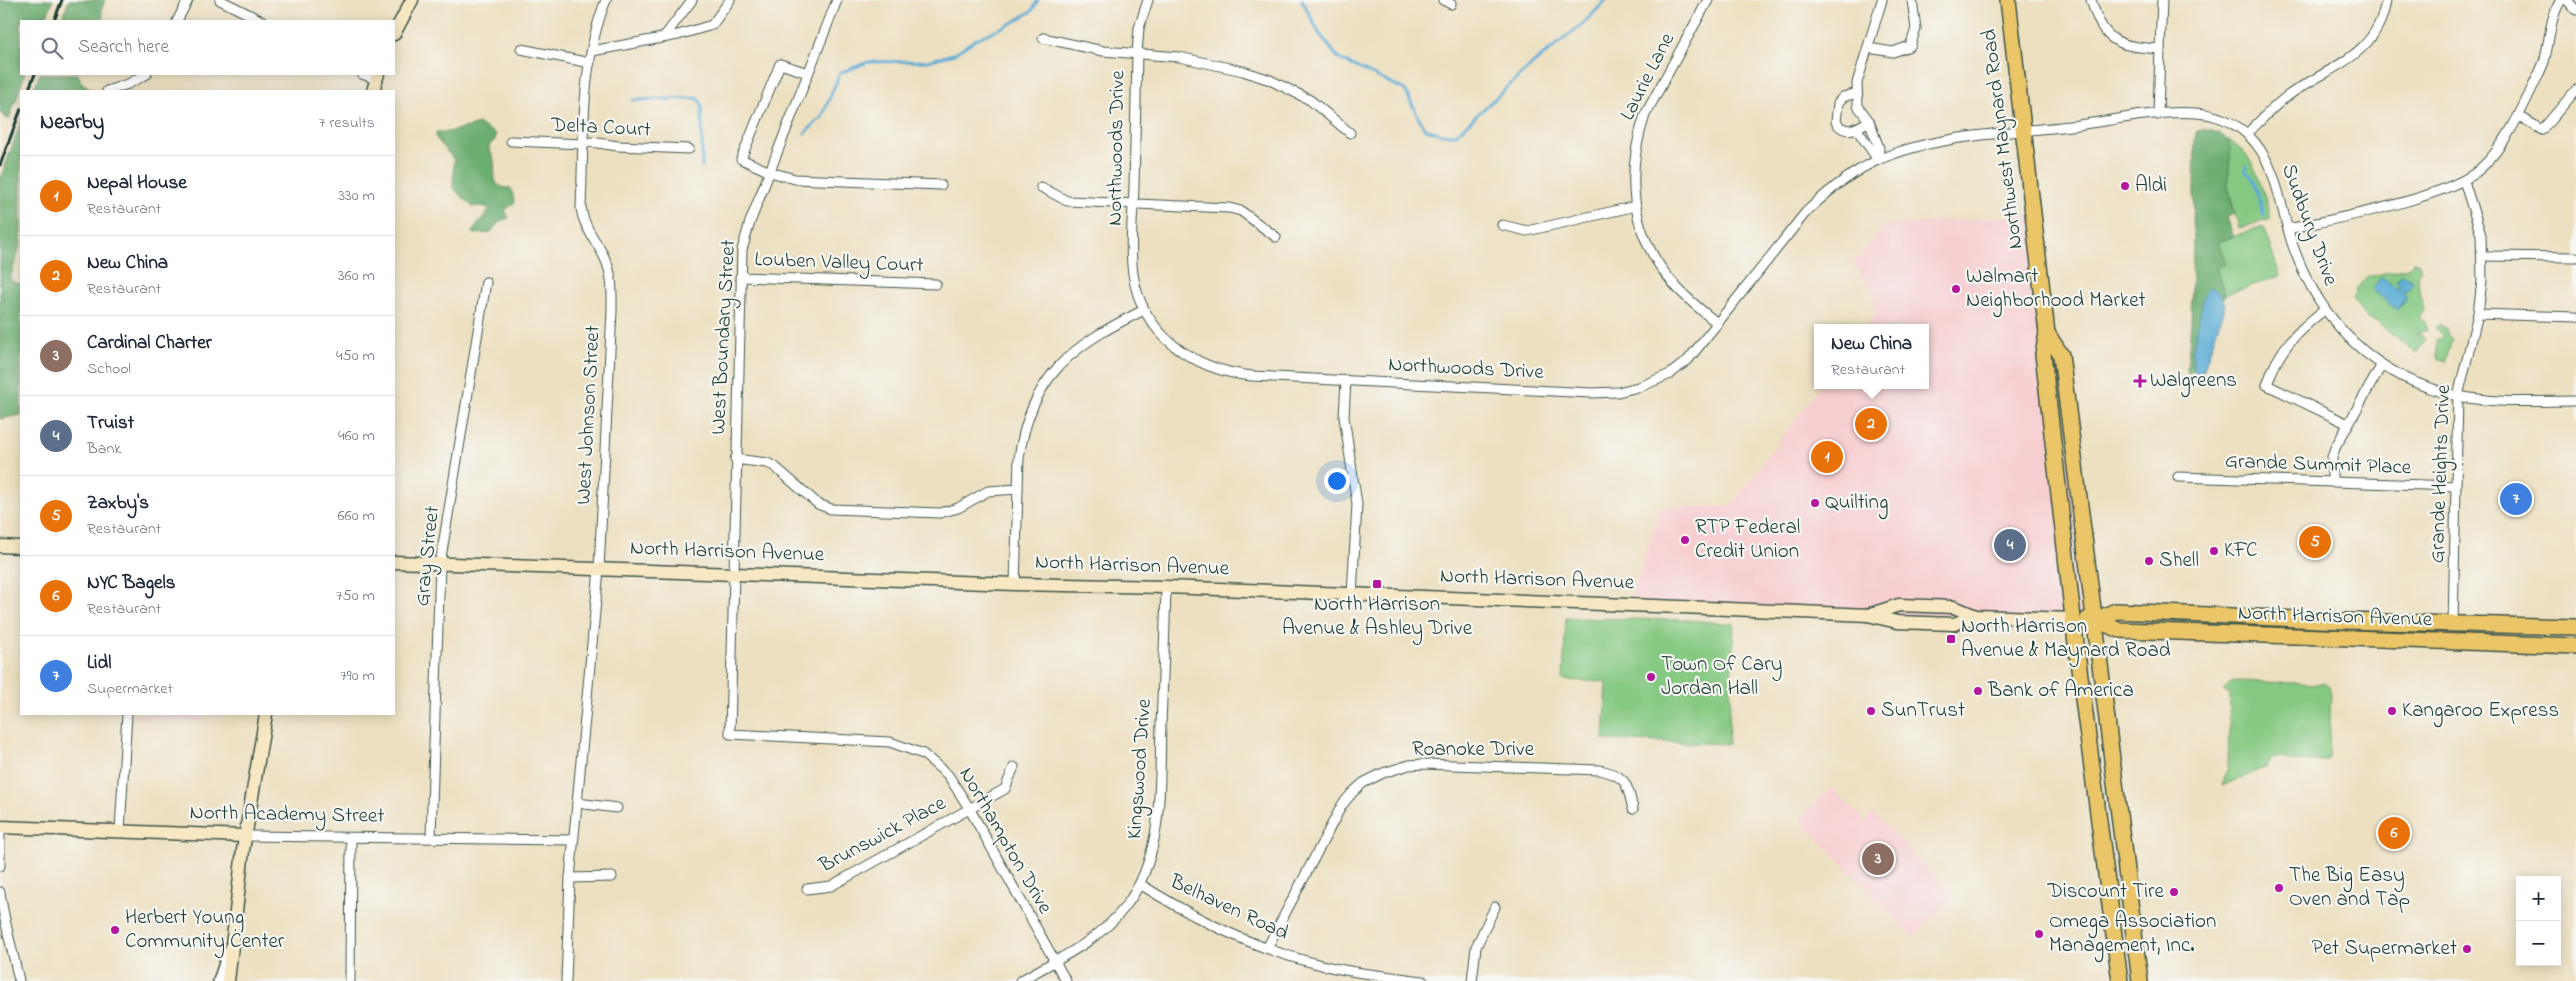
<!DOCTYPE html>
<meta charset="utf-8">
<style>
:root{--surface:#fff;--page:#f6f6f7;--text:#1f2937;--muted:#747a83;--line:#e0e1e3;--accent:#b5179e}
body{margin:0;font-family:"Indie Flower",sans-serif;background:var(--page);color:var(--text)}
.controls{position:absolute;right:15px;bottom:15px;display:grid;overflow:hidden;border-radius:0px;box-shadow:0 2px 12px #0003}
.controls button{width:45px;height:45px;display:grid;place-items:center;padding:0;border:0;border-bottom:1px solid var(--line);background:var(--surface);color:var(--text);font:25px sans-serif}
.you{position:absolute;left:1336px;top:480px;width:18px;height:18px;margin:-12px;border:4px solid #fff;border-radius:50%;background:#1a73e8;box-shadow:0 0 0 8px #1a73e833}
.badge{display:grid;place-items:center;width:32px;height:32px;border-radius:50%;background:var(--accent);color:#fff;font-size:16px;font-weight:700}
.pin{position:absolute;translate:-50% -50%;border:2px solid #fff;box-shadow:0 1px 5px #0006}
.popup{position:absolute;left:1814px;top:324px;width:115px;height:65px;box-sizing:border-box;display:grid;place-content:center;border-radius:0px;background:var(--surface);filter:drop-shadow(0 1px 4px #0005);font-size:16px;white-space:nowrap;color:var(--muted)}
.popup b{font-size:19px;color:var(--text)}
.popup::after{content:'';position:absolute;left:50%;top:100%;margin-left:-10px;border:10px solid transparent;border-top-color:var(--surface)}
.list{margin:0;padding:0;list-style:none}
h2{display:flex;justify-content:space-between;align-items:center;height:65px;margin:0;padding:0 20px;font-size:21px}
h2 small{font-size:16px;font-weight:400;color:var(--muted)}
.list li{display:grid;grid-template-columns:32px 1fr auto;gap:15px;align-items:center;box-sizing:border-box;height:80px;padding:0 20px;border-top:1px solid var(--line)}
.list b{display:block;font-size:19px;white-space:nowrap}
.list p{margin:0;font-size:16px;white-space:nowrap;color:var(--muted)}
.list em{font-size:16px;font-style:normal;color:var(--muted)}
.icon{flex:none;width:28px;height:28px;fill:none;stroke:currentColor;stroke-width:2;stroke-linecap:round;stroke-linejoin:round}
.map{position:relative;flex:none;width:2576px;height:981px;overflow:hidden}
.search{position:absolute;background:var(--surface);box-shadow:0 2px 12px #0003;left:20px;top:20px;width:375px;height:55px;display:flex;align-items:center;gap:12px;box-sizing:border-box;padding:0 18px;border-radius:0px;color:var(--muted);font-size:19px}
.panel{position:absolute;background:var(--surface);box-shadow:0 2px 12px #0003;left:20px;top:90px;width:375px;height:625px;border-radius:0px}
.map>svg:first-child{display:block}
.built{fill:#f7cfd1}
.green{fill:#86c982;stroke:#52835b}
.forest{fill:#6cad70;stroke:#467552}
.water{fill:#5aacd5;stroke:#3c7484}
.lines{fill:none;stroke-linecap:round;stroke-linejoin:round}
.stream{stroke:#5aacd5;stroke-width:3}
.minor-casing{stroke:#3e5549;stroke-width:11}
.tertiary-casing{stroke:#3e5549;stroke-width:14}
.secondary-casing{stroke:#3e5549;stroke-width:15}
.primary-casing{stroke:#3e5549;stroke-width:18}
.minor{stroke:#fff;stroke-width:9}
.tertiary{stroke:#fff;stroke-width:11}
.secondary{stroke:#f7e8c3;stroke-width:12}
.primary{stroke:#ebc669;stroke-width:15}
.rail{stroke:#1f3d34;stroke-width:3}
.poi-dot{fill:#b5179e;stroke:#f6f6f2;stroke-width:2}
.labels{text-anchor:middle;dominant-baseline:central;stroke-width:4.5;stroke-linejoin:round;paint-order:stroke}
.street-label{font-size:21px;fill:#1f3d34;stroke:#f6f6f2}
.poi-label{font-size:21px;fill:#1f3d34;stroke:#f6f6f2;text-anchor:start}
</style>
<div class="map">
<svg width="2576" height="981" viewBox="0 0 2576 981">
<rect width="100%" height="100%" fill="#f6f6f2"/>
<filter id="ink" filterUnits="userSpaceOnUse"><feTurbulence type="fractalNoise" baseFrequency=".02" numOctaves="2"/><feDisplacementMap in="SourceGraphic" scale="10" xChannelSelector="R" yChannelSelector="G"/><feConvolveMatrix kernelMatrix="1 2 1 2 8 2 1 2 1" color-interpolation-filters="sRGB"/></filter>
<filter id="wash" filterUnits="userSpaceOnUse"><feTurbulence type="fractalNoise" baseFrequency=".0096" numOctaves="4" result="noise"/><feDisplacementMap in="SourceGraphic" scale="20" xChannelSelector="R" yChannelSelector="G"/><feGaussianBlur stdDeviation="1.12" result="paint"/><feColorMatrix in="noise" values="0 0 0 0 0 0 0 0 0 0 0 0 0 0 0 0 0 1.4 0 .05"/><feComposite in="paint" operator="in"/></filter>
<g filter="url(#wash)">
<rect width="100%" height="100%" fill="#ede0c1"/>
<!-- built -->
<g class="built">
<path d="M2034,215L2047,333L2095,620L1838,613L1629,605L1660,507L1731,506L1821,385H1925V328H1865L1875,314L1873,291L1853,264L1885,225Z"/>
<path d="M133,714H204V721L133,717Z"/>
<path d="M1831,787L1865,821L1874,813L1955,897L1913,937L1799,819Z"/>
</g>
<!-- green -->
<g class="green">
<path d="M2227,139C2257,154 2262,189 2271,219L2239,228L2228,186Z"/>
<path d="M2263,226L2280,276L2225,295L2216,267L2226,264L2218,242Z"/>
<path d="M2413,262L2419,263L2421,271L2417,275L2424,309L2419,318L2425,322L2427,330L2418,333L2426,340L2416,353L2378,322L2367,318L2352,299L2357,293L2356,289L2367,277L2408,268Z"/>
<path d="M2439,324L2446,328L2447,334L2452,339L2446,361L2437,358L2436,339H2442V335L2435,328Z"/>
<path d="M1566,618L1687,620L1734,624L1728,744L1604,740L1607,682L1563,680Z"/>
<path d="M2237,681L2326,684L2331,688L2329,758L2325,761H2290L2282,757L2271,759L2266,767L2222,786L2228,767L2230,694L2223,690L2231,682Z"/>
</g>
<!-- forest -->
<g class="forest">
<path d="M0,0H53L45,21H21V74H25L9,119H6L0,112Z"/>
<path d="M69,0H105L102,8L103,19L101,21H61Z"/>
<path d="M40,74H78L81,82L91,89L89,91H33Z"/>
<path d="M21,122V242L11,276V281L21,284V415L0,419V179Z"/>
<path d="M479,124L496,134L495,140L489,146C489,152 492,152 493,157C498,171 487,188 511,188L515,203L505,210L509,218L500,221L490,233L475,234L472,232L490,209L482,206L473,207L456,191L453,185L454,160L436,138V132H448Z"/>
<path d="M2202,129C2245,135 2226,159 2228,187C2229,196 2233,205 2235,214L2227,217L2233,236L2218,242L2226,264L2216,268L2225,295L2223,298L2220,292L2207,289L2192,352L2193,370L2189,374L2187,371L2191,324L2195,140L2196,132Z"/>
</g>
<!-- water -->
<g class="water">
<path d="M2402,274L2410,278L2413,283L2407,290H2402L2407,298L2397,310L2372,289L2381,277L2399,289V284L2396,281Z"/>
<path d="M2211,287L2220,292L2225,305L2203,372L2197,374L2193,370L2192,352L2204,295L2207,289Z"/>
</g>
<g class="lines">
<!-- stream -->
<g class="stream">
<path d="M1302,0L1319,33L1339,59L1405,90L1424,128L1441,134L1455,135L1536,61L1584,23L1606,0"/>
<path d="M633,100L698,98L702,105V167"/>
<path d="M805,133L822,117L840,73L868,62L927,61L954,54L976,39L1014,22L1032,11L1038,0"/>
<path d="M2246,166L2245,170L2254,180L2264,216"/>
</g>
</g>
</g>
<g filter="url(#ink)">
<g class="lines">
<!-- minor casing -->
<g class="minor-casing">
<g id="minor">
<path d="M220,0L262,21"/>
<path d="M837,0L750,222L742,250L730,734L890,742L923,754L948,775L969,808L1066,981"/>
<path d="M1148,0L1139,28L1137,54C1136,98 1135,143 1134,187C1133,215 1129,246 1133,274C1142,335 1194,370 1252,376L1592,393L1618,392L1642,386L1670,374L1688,360L1806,212C1827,192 1851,172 1878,160C1936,134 2016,133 2078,125C2116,120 2158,110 2196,113C2215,114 2234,122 2248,135C2277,162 2280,207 2292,243C2319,322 2375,378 2458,396C2496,404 2537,401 2576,401"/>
<path d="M1443,0L1451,4"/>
<path d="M1708,0L1645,115C1625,175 1630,234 1673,283C1686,299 1703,311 1718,324"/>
<path d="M2091,0C2104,43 2117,46 2160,49L2162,0"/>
<path d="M2567,0L2576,10"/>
<path d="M177,21L188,0"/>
<path d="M664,37L692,0"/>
<path d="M1043,38L1103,51L1179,57L1243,71L1270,80L1310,100L1350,133"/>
<path d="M1868,48L1893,52L1910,46L1916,29L1912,0"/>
<path d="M521,49L590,63"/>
<path d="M592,51L678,35L712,25L730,0"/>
<path d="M808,73L780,64L741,159L770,172L795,179L941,185"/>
<path d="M362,74L376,79"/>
<path d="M107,91L128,84L147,74"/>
<path d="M1857,93L1843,97L1838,103L1836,122C1845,136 1858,128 1869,121"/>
<path d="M2158,115L2160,49"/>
<path d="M2519,116L2542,130L2576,90"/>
<path d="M1856,128L1878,160"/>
<path d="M2247,134C2259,122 2272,108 2286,97C2327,67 2378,57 2386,0"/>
<path d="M511,141L584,144L591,142L618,146L689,149"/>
<path d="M1878,160L1879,148L1869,121L1858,106L1857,83L1882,0"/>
<path d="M1041,187L1067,201L1229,208L1241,211L1276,237"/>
<path d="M1502,225L1527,231L1636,206"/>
<path d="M2288,229C2334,219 2448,198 2480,169C2504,147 2519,116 2533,86C2537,78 2541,70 2544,62C2550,41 2549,19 2561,0"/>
<path d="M2482,256L2576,257"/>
<path d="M740,277L936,284"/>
<path d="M2324,310C2296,332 2278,350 2267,385L2348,424"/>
<path d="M2478,314L2576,317"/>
<path d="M1346,380L1344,417L1357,504L1352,595"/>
<path d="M735,459L767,463L774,466L818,504L831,509L940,513L958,508L988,491L1018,489"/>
<path d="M2178,477L2456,486"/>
<path d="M2332,482V457L2335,448L2381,366"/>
<path d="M1015,584L1019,458C1031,374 1073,345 1144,310"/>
<path d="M2453,624L2458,396L2478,314L2482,281L2481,235L2464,181"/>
<path d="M577,803L617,808"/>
<path d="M120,830L127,714"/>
<path d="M245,836L573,840"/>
<path d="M431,837L440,564L486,282"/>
<path d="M0,866V827"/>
<path d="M570,878L612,877"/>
<path d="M1140,884C1192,917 1253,948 1314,963C1349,973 1387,976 1423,981"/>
<path d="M807,889L831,886L1005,789L1014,767"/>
<path d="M0,892C4,922 13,951 19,981"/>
<path d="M1267,948L1342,805L1352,793L1363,783L1383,773L1409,765L1424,764L1600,770C1627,776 1627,784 1633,809"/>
<path d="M350,981L351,838"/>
<path d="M566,981L570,878L599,569L612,311C612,294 613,277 606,261C598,242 583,228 581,207C584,140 580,64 606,0"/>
<path d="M1020,981C1056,960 1099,941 1125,907C1165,855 1159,786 1161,724C1163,678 1165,632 1166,587"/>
<path d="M1472,981L1476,947L1495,907"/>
</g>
</g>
<!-- tertiary casing -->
<g class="tertiary-casing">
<path id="tertiary" d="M219,981L228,954"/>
</g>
<!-- secondary casing -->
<g class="secondary-casing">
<g id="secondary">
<path d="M394,34L412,0"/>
<path d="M373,91L378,74"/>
<path d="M0,546L21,547"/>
<path d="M394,562L1015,584L1166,587L1706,608L1868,615L1897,622L1954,624L1976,616"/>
<path d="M1868,615L1899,605L1954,607L1976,616L2074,619"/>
<path d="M0,827L245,836"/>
<path d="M228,981L243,850L266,714"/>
</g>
</g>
<!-- primary casing -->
<g class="primary-casing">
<g id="primary">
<path d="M2008,0L2047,333L2043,354L2077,653L2120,981"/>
<path d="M2047,333L2061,355L2140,981"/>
<path d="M2088,619L2095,620L2120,630L2576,646"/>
<path d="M2095,620L2116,611L2344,621L2576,627"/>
</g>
</g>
<!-- minor -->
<use href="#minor" class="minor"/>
<!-- tertiary -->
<use href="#tertiary" class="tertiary"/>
<!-- secondary -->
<use href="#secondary" class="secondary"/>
<!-- primary -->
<use href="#primary" class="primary"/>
<!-- rail -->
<g class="rail">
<path d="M54,21L62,0"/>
<path d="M28,91L35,74"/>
<path d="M0,165L21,109"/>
</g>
</g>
</g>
<!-- markers -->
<g class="poi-dot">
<circle cx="2125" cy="186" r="5"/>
<circle cx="1956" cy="289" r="5"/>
<path d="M2137.5 373.5h5v5h5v5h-5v5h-5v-5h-5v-5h5z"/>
<circle cx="1815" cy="503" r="5"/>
<circle cx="1685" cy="540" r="5"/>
<circle cx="2214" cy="551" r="5"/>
<circle cx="2149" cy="561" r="5"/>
<rect x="1372" y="579" width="10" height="10" rx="2.5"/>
<rect x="1946" y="634" width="10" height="10" rx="2.5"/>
<circle cx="1651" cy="677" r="5"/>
<circle cx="1978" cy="691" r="5"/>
<circle cx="1871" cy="711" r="5"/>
<circle cx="2392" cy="711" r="5"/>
<circle cx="2279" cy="888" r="5"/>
<circle cx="2174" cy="892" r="5"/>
<circle cx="115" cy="930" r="5"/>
<circle cx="2039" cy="934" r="5"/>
<circle cx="2467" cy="949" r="5"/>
</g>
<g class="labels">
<!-- street labels -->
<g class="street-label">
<text transform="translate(1648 77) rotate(-63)">Laurie Lane</text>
<text transform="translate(601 128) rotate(3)">Delta Court</text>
<text transform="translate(2003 139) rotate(-97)">Northwest Maynard Road</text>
<text transform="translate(1117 148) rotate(-89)">Northwoods Drive</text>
<text transform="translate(2309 225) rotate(70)">Sudbury Drive</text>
<text transform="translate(839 263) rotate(2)">Louben Valley Court</text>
<text transform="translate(724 337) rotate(-87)">West Boundary Street</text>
<text transform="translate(1466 369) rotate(3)">Northwoods Drive</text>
<text transform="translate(589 415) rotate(-87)">West Johnson Street</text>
<text transform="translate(2318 465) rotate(2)">Grande Summit Place</text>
<text transform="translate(2441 474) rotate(-88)">Grande Heights Drive</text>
<text transform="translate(727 552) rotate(2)">North Harrison Avenue</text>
<text transform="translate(428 556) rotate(-84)">Gray Street</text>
<text transform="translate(1132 566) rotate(2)">North Harrison Avenue</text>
<text transform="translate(1537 580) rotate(2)">North Harrison Avenue</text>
<text transform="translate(2335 617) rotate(2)">North Harrison Avenue</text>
<text x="1473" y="750">Roanoke Drive</text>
<text transform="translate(1140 769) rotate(-86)">Kingswood Drive</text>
<text transform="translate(287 815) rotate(1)">North Academy Street</text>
<text transform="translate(883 835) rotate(-28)">Brunswick Place</text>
<text transform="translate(1005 841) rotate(60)">Northampton Drive</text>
<text transform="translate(1229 908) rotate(25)">Belhaven Road</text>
</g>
<!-- poi labels -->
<g class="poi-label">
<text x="2135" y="186">Aldi</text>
<text x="1966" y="277">Walmart<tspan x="1966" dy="24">Neighborhood Market</tspan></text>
<text x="2150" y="381">Walgreens</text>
<text x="1825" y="503">Quilting</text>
<text x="1695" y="528">RTP Federal<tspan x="1695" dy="24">Credit Union</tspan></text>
<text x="2224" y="551">KFC</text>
<text x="2159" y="561">Shell</text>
<text x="1377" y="605" text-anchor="middle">North Harrison<tspan x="1377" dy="24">Avenue &amp; Ashley Drive</tspan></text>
<text x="1961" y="627">North Harrison<tspan x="1961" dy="24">Avenue &amp; Maynard Road</tspan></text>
<text x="1661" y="665">Town Of Cary<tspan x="1661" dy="24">Jordan Hall</tspan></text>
<text x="1988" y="691">Bank of America</text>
<text x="1881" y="711">SunTrust</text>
<text x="2402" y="711">Kangaroo Express</text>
<text x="2289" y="876">The Big Easy<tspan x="2289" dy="24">Oven and Tap</tspan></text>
<text x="2164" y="892" text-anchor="end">Discount Tire</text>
<text x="125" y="918">Herbert Young<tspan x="125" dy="24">Community Center</tspan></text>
<text x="2049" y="922">Omega Association<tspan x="2049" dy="24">Management, Inc.</tspan></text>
<text x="2457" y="949" text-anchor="end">Pet Supermarket</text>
</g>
</g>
</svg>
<div class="controls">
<button>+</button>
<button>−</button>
</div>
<div class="you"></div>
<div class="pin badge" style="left:1827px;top:457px;background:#e8710a">1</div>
<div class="pin badge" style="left:1871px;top:424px;background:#e8710a">2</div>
<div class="popup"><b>New China</b>Restaurant</div>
<div class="pin badge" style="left:1878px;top:859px;background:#8d6e63">3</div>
<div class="pin badge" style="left:2010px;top:545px;background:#5c6f8a">4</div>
<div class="pin badge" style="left:2315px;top:542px;background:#e8710a">5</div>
<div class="pin badge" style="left:2394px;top:833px;background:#e8710a">6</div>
<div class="pin badge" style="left:2516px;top:499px;background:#3f7fe0">7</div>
<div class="search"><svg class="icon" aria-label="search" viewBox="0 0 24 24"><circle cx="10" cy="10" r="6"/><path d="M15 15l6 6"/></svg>Search here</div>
<section class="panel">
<h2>Nearby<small>7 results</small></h2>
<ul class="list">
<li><span class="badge" style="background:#e8710a">1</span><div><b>Nepal House</b><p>Restaurant</p></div><em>330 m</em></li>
<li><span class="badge" style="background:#e8710a">2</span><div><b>New China</b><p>Restaurant</p></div><em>360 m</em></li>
<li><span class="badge" style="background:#8d6e63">3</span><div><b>Cardinal Charter</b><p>School</p></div><em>450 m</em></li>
<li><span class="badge" style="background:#5c6f8a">4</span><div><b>Truist</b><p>Bank</p></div><em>460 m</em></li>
<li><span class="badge" style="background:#e8710a">5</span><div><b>Zaxby's</b><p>Restaurant</p></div><em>660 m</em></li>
<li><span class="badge" style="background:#e8710a">6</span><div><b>NYC Bagels</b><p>Restaurant</p></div><em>750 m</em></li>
<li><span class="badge" style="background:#3f7fe0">7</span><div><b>Lidl</b><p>Supermarket</p></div><em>790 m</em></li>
</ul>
</section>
</div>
